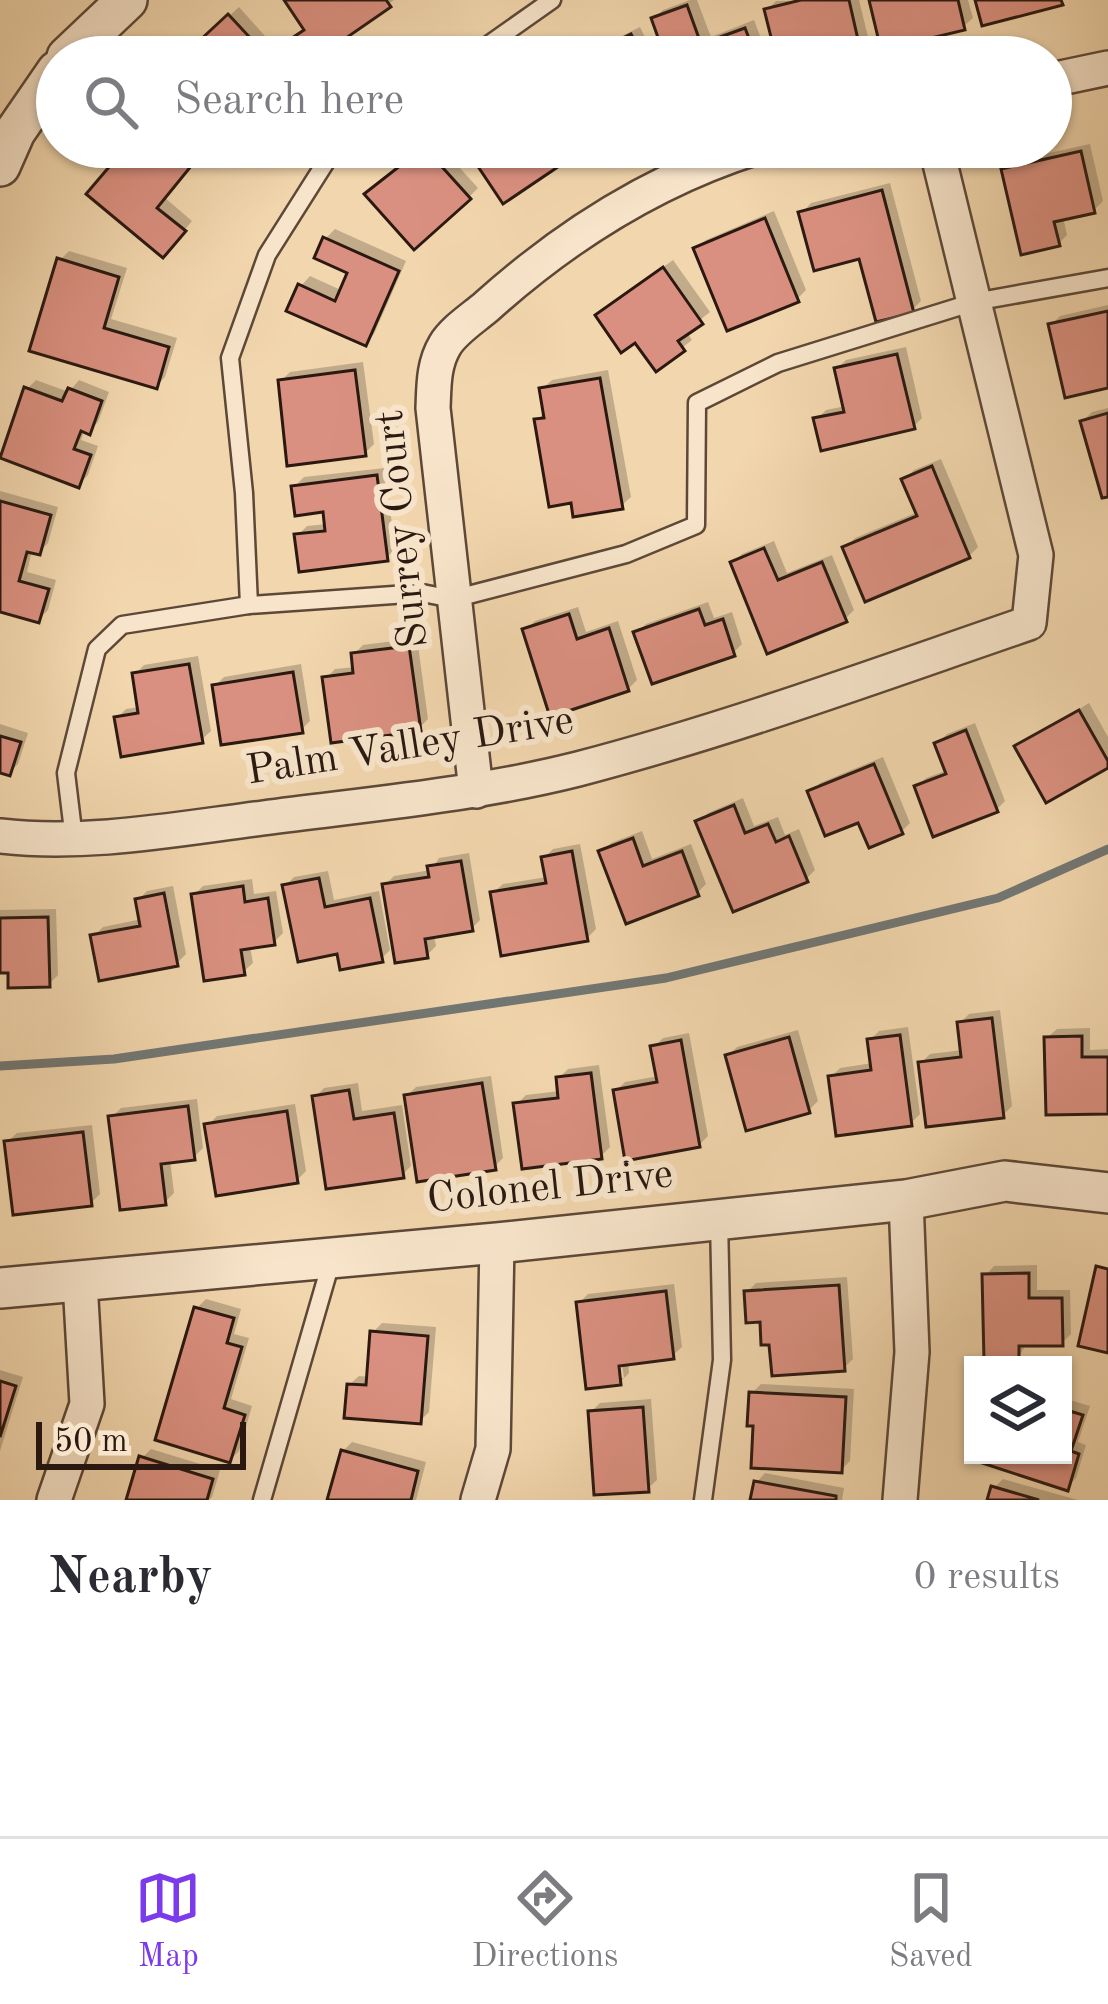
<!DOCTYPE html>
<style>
:root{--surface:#fff;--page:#f2f2f3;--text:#2b2b33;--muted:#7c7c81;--line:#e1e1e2;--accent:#7c3aed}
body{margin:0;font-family:"Old Standard TT",serif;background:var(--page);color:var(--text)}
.controls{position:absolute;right:36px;bottom:36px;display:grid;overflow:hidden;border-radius:0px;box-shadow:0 3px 9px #0004}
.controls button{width:108px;height:108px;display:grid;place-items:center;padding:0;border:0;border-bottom:3px solid var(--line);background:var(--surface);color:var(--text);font:60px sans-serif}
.scale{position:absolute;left:36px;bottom:30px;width:210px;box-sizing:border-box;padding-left:12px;border:6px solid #2b1911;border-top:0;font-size:33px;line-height:42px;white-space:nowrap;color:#2b1911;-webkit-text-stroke:9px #f7e4ca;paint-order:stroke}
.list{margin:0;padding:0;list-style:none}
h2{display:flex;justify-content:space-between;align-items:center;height:156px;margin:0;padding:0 48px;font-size:51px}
h2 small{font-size:39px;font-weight:400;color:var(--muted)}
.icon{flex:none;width:66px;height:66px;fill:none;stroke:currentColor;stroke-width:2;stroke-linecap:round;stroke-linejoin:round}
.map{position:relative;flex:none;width:1108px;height:1500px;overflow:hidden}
.search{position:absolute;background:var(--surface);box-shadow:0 3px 9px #0004;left:36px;right:36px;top:36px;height:132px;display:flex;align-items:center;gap:30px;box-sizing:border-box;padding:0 42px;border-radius:66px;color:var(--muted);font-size:45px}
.sheet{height:336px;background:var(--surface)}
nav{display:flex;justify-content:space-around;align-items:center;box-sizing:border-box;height:168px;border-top:3px solid var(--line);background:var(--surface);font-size:33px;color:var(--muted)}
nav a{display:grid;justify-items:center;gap:6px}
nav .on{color:var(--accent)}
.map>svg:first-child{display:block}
.shadow{fill:#0003;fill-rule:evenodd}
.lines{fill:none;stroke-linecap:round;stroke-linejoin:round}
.stream{stroke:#727774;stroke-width:9}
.building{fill:#da9080;stroke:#2b1911;stroke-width:3}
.service-casing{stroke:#5d4838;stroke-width:21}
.minor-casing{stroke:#5d4838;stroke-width:38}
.tertiary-casing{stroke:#5d4838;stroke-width:44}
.service{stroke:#f7e4ca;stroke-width:16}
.minor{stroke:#f7e4ca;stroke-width:33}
.tertiary{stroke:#f7e4ca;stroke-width:39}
.labels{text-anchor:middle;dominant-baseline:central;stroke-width:12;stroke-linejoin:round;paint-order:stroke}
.street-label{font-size:42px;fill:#2b1911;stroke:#f7e4ca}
</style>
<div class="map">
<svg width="1108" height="1500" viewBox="0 0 1108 1500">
<rect width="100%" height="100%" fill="#f2d6ad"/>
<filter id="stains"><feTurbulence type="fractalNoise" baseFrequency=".00167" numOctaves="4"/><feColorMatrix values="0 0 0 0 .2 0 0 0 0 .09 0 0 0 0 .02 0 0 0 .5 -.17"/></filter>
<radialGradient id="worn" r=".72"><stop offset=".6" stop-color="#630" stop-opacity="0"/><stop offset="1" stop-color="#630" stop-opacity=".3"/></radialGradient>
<!-- shadow -->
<g class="shadow">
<path d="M287,0H394L338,40L350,57H308L306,28Z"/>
<path d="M690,0H697L711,37L754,20L768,57H668L654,19L663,10Z"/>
<path d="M859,0L869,41L860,50L833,57H779L767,10L776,1Z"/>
<path d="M872,0H968L973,18L963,27Z"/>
<path d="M239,7L284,57H185Z"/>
<path d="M640,27L655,57H592L600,47Z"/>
<path d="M1090,144L1103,201L1094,210L1063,217L1067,235L1058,244L1004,170L1013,161Z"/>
<path d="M129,147H190L199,154L164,197L192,221L172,245Z"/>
<path d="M425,147H441L478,188L469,197L377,186Z"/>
<path d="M890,183L921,301L912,310L862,255L802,213L811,203Z"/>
<path d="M774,211L806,290L797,299L697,249L706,240Z"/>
<path d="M335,229L406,261L374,334L365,343L301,286L310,276L343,291L351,272L326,238Z"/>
<path d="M69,251L127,268L111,319L177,338L165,377L156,386L33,349L60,260Z"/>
<path d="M673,260L710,312L686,331L692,340L656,368L608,307Z"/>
<path d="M1108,305V385L1051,325L1060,316Z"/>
<path d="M906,347L922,418L913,427L817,419L826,410L846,406L837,369L846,360Z"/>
<path d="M363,362L374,444L365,453L281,381L290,372Z"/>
<path d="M608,370L631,497L621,506L537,420L546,411L542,389L552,380Z"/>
<path d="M36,380L69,392L79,380L109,392L98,422L89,431L85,429L81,440L98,446L88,475L79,484L27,389Z"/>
<path d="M1108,408V493L1083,421L1092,412Z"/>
<path d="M941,459L978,547L969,556L846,547L855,538L918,512L905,479L914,470Z"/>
<path d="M385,468L395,549L386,558L298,535L307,526L327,524L326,509L294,487L304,477Z"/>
<path d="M0,491L58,507L48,543L39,552L32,550L27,572L56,580L48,610L39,619L0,609Z"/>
<path d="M774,541L787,573L832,555L854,610L845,619L733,563L742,554Z"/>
<path d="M708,602L714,618L732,612L742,644L733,653L637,633L646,624Z"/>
<path d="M578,607L586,632L618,621L637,680L628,689L526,630L535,621Z"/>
<path d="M417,638L428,719L419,728L326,678L335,669L356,667L354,654L363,645Z"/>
<path d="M198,656L211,731L201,740L117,718L126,709L140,707L135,674L144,665Z"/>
<path d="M301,664L310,721L301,730L215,686L224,677Z"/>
<path d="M1089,703L1108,737V765L1018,747Z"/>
<path d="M975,723L1005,801L996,810L917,787L926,778L948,770L938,743L947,734Z"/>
<path d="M0,724L28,733L18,764L9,773L0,770Z"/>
<path d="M883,757L910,823L901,832L811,792L820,783Z"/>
<path d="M743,798L754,826L778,817L785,835L799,829L815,870L806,879L699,822L708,813Z"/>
<path d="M642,831L652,859L691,844L706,884L697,893L602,852L611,843Z"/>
<path d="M580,844L596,929L586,939L493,893L503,884L547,877L544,858L553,849Z"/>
<path d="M469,853L480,920L471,929L434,935L436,946L427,955L385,885L394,876L431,870L439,858Z"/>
<path d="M328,871L334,900L379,891L390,950L381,959L340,951L285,886L294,877Z"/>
<path d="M252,879L254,894L276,891L283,933L274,942L250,946L253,963L243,972L194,895L203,886Z"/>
<path d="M173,886L186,954L177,963L94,936L103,927L142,919L138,900L147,891Z"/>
<path d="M56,909L58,975L49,984L11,970H0V910Z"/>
<path d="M1000,1010L1012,1106L1002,1116L921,1063L930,1054L963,1050L960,1023L969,1014Z"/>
<path d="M908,1027L920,1114L911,1123L831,1077L840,1068L873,1063L870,1040L879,1031Z"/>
<path d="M1090,1028V1050L1108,1049V1111L1047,1038L1057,1029Z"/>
<path d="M798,1030L818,1101L809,1110L728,1056L737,1047Z"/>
<path d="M689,1033L708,1136L699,1145L616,1091L625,1082L659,1076L654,1047L663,1038Z"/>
<path d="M599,1065L610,1147L601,1156L517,1104L526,1095L560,1091L559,1078L568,1069Z"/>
<path d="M491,1076L503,1158L494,1167L407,1096L416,1087Z"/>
<path d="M358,1083L362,1111L402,1105L411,1166L402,1175L315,1097L324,1088Z"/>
<path d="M197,1099L203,1148L194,1157L170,1160L174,1193L165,1202L112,1117L121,1108Z"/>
<path d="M295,1104L306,1171L297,1180L208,1125L217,1116Z"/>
<path d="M92,1125L100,1194L91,1203L7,1142L17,1133Z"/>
<path d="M1037,1265V1290H1070L1071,1334L1062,1343H1027L1018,1358L985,1276L994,1266Z"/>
<path d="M847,1277L853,1359L844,1368L772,1342L747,1292L756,1283Z"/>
<path d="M674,1284L682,1347L672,1356L628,1362L629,1373L620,1382L589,1386L579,1303L588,1294ZM620,1350L624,1378H618L614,1351Z"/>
<path d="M206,1299L241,1309L234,1334L249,1338L231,1399L252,1406L239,1451L230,1460L197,1308Z"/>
<path d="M382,1323L436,1327L429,1412L420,1421L349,1385L359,1376L370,1377L373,1332Z"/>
<path d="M0,1370L23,1377L0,1451Z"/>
<path d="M761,1384L854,1389L850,1461L841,1470L757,1423L752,1393Z"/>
<path d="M1063,1398L1090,1406L1078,1442L1086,1445L1076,1478L1067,1487L984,1455H1063Z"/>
<path d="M651,1399L657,1480L647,1489L591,1412L600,1403Z"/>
<path d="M352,1442L426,1462L416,1500H331L343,1451Z"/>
<path d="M151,1449L220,1470L212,1497L209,1500H129L142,1458Z"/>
<path d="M765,1473L844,1488L842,1500H753L756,1483Z"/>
<path d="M1003,1479L1078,1500H990L994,1488Z"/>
</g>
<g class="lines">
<!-- stream -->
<path class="stream" d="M0,1066L114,1059L666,978L998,898L1108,849"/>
</g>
<!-- building -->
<g class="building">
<path d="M284,0H386L391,7L330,49L336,57H304L292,38L304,30Z"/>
<path d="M801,0H849L861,53L846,57H776L764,9Z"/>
<path d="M869,0H958L965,30L881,50Z"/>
<path d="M975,0H1061L1063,5L982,26Z"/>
<path d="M687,5L701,44L745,28L756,57H665L651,18Z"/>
<path d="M228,14L268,57H182Z"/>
<path d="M631,34L642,57H589L588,55Z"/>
<path d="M126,147H171L192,165L157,208L186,231L163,258L86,194Z"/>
<path d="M424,147L471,199L414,250L364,194Z"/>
<path d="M465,147H573L577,154L503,204Z"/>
<path d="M1081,151L1095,213L1054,222L1060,246L1021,255L1001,169Z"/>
<path d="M882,190L914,313L876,322L859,259L814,271L798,212Z"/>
<path d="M765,218L799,302L727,331L693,248Z"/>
<path d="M323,237L399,271L366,346L286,311L298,284L335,301L347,273L314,258Z"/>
<path d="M57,258L119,277L104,328L169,347L157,389L29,351Z"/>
<path d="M663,267L703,324L678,341L685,351L656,372L635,343L621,353L595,315Z"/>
<path d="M1108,311V388L1065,398L1048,324Z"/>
<path d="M897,354L915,429L821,451L813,418L844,412L834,368Z"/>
<path d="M355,370L366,456L287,466L278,380Z"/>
<path d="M600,378L623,509L573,517L571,503L549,507L534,419L544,418L539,388Z"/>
<path d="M24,387L62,401L68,388L102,401L90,435L81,431L74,449L91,455L79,488L0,458Z"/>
<path d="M1108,413V497L1102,498L1080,421Z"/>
<path d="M932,466L970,558L865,602L842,547L917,516L901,479Z"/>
<path d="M377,475L388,561L299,572L294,534L325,531L323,512L295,516L291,486Z"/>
<path d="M0,501L51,515L40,555L27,552L19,581L49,589L39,623L0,612Z"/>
<path d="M764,548L778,580L822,562L847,622L767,654L730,562Z"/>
<path d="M699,609L705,625L723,619L735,656L652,684L633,632Z"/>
<path d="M569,614L577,639L609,628L629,691L550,717L522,629Z"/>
<path d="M409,646L421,731L331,743L322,677L353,673L351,653Z"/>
<path d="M189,664L203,743L121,757L114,717L138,713L132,673Z"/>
<path d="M293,672L303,733L221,745L212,685Z"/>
<path d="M1079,710L1108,761V768L1046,803L1014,746Z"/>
<path d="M966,730L998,812L933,837L914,786L946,774L934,743Z"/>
<path d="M0,736L21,742L10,776L0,773Z"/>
<path d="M874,764L903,834L869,848L858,823L825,836L807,791Z"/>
<path d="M734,805L745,833L768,824L776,842L789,836L808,882L733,912L695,821Z"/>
<path d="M633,838L643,866L682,851L699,896L626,924L598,851Z"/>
<path d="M572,851L588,941L501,956L490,892L546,883L541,857Z"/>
<path d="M461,861L473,931L425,939L428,958L395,963L382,884L429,877L427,866Z"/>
<path d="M319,878L325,907L370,898L383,962L340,970L337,954L298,962L282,885Z"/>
<path d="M243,886L245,902L268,898L275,945L241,950L245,975L204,981L191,894Z"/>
<path d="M164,893L178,966L99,981L90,935L140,926L135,899Z"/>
<path d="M48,917L50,987L8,988V973H0V918Z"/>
<path d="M992,1018L1004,1118L926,1127L918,1062L961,1057L957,1022Z"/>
<path d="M900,1035L912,1126L836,1136L828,1076L871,1070L867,1039Z"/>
<path d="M1082,1036V1057H1108V1114L1046,1115L1044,1037Z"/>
<path d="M789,1037L810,1113L746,1131L725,1055Z"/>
<path d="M681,1040L700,1147L625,1161L613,1090L657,1082L650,1046Z"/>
<path d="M591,1073L602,1159L522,1169L513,1103L558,1098L556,1077Z"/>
<path d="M482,1083L496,1170L417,1182L404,1095Z"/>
<path d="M349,1090L354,1119L394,1113L404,1178L326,1189L312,1096Z"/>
<path d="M188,1106L195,1160L161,1164L166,1205L120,1210L108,1116Z"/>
<path d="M287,1111L298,1183L216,1196L204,1124Z"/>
<path d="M83,1132L92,1206L13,1215L4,1141Z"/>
<path d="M1096,1266L1108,1269V1353L1078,1346Z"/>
<path d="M1029,1273V1298H1062L1063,1346H1019V1361H984L982,1274Z"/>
<path d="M839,1285L845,1371L772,1376L769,1345H761L760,1322L746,1323L744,1291Z"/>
<path d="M666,1291L674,1359L619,1366L621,1385L586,1389L576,1302Z"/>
<path d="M194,1307L234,1318L227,1343L242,1347L224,1408L245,1415L230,1463L155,1440Z"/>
<path d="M370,1331L428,1336L421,1424L344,1418L347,1384L366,1385Z"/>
<path d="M0,1381L16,1386L0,1437Z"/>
<path d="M749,1392L846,1397L842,1473L751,1468L753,1426H747Z"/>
<path d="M643,1407L649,1492L594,1495L588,1411Z"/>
<path d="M1063,1409L1083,1415L1071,1451L1079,1454L1068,1491L979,1462L981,1455H1063Z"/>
<path d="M341,1450L418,1471L411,1500H327Z"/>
<path d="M139,1456L213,1479L207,1500H126Z"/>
<path d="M754,1481L836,1496V1500H750Z"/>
<path d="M991,1486L1039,1500H987Z"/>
</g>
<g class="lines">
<!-- service casing -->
<g class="service-casing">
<g id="service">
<path d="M471,57L552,0"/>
<path d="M249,605L244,493L230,358L267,255L329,157L343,147"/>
<path d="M74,839L66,773L97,649L122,625L249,605L422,593L453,599L626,554L696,525L697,403L778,363L974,302L1108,278"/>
<path d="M262,1500L332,1259"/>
<path d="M703,1500L722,1360L719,1220"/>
</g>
</g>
<!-- minor casing -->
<g class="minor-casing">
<g id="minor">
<path d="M1051,80L1108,68"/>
<path d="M476,791L433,408C434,387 433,365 445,345C453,331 473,318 486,307C565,236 655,179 757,147"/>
<path d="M0,836C87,846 176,829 263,818C368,804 475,795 578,769C731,729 880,674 1029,623L1036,555L936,147"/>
<path d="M54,1500L87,1404L80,1282"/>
<path d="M478,1500L493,1449L497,1243"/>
<path d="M900,1500L912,1352L906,1200"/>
</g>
</g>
<!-- tertiary casing -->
<g class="tertiary-casing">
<g id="tertiary">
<path d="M67,57L127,0"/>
<path d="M0,166L15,132L57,71"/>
<path d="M0,1288L497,1243L906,1200L1005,1181L1108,1193"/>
</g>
</g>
<!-- service -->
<use href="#service" class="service"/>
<!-- minor -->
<use href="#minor" class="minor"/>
<!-- tertiary -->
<use href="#tertiary" class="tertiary"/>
</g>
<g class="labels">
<!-- street labels -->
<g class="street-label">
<text transform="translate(403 529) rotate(-96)">Surrey Court</text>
<text transform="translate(410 747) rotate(-9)">Palm Valley Drive</text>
<text transform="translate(550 1188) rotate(-6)">Colonel Drive</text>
</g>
</g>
<rect width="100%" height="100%" filter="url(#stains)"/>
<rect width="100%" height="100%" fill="url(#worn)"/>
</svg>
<div class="controls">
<button><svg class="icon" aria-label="layers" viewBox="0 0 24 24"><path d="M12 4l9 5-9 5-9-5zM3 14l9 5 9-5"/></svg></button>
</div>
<div class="scale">50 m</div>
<div class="search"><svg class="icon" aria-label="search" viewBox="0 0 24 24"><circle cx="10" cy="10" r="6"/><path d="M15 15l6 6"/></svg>Search here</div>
</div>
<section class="sheet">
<h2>Nearby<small>0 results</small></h2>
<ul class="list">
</ul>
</section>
<nav>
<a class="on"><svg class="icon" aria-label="map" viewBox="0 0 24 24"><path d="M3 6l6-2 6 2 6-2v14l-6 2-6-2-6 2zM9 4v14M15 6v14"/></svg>Map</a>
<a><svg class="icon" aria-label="directions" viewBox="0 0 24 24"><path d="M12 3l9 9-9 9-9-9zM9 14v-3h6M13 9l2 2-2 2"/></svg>Directions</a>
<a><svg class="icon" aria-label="saved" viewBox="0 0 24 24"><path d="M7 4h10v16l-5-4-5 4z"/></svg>Saved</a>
</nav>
